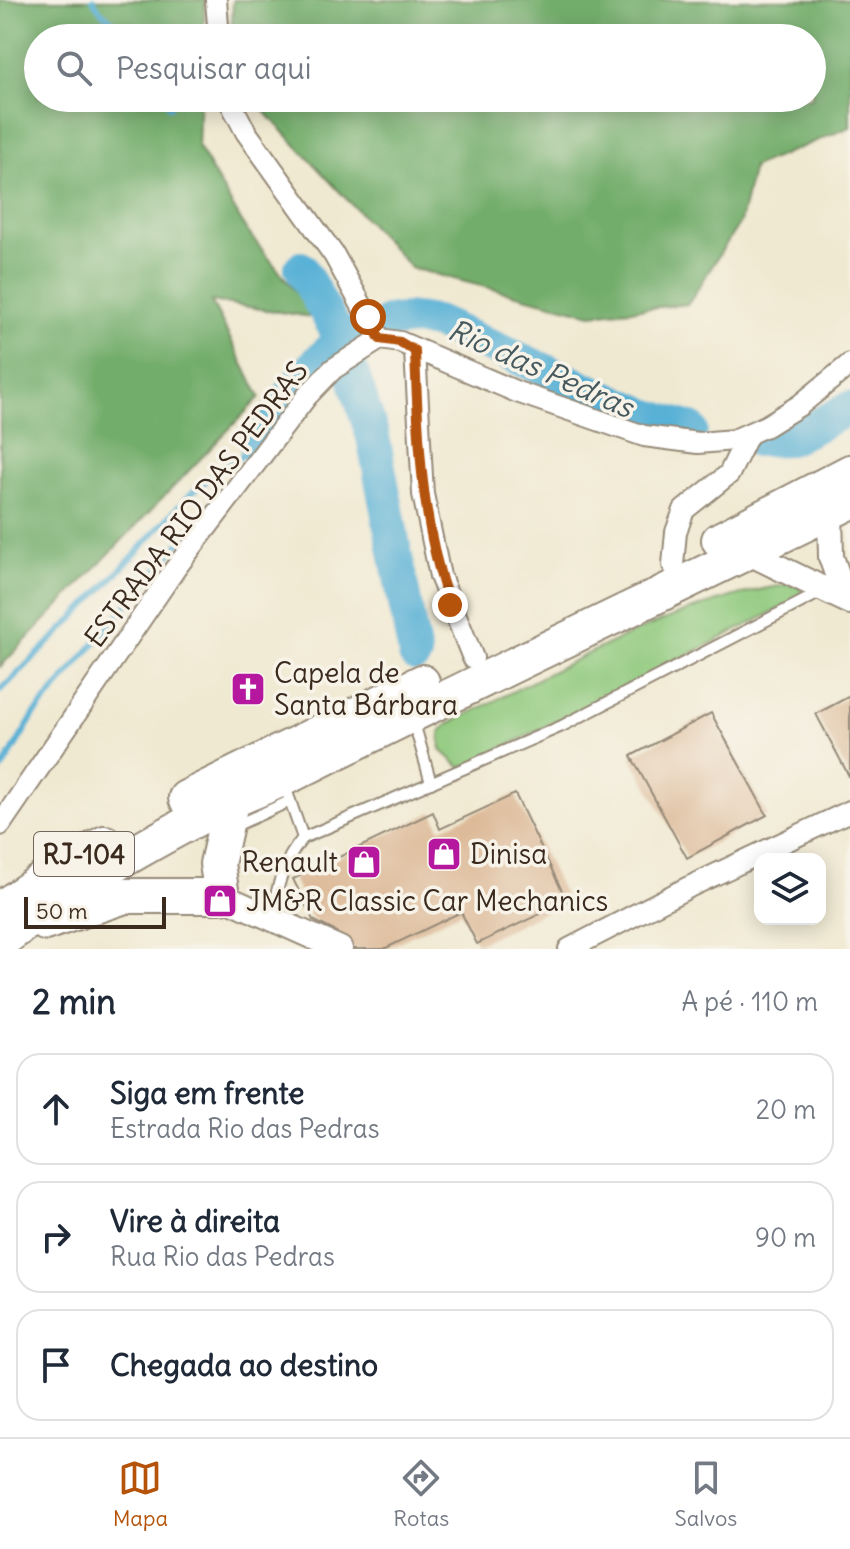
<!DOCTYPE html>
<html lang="pt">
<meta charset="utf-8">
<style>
:root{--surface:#fff;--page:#f6f6f7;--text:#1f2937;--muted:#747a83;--line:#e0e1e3;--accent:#b45309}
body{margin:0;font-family:Delius,sans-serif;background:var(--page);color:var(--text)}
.controls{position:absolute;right:24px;bottom:24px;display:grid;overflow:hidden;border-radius:16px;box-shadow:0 4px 20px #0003}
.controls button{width:72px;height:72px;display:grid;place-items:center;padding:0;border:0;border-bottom:2px solid var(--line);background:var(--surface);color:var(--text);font:40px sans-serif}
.scale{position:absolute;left:24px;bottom:20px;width:142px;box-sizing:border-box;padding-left:8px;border:4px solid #3b2a1e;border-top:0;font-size:22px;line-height:28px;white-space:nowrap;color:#3b2a1e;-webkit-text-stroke:6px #f7f3e8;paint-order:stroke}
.stop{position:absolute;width:24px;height:24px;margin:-18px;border:6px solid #b45309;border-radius:50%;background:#fff}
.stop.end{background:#b45309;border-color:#fff;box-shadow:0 2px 8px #0008}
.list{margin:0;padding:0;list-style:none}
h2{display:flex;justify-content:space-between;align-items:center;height:104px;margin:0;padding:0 32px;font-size:34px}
h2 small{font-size:26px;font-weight:400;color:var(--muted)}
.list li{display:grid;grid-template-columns:52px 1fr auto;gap:24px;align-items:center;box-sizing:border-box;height:112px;margin:0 16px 16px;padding:0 16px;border:2px solid var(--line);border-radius:24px}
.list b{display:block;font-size:30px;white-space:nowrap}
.list p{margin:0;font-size:26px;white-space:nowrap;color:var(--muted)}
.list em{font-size:26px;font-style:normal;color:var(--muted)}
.icon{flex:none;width:44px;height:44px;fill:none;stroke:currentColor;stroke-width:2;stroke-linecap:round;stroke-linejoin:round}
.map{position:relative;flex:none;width:850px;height:949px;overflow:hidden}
.search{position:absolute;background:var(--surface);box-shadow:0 4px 20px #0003;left:24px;right:24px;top:24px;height:88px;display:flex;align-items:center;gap:20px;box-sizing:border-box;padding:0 28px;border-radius:44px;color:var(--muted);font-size:30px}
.sheet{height:488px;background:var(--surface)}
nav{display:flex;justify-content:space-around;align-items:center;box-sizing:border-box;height:112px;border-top:2px solid var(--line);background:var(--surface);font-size:22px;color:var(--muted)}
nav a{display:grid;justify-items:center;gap:4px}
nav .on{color:var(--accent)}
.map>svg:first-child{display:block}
.green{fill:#8fc97d;stroke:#657a4e;stroke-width:2}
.forest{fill:#73ad6c;stroke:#576c45;stroke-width:2}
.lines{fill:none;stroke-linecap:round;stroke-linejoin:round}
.stream{stroke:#59b1d6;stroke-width:6}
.river{stroke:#59b1d6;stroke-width:34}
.building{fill:#dcb895}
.service-casing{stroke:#968a78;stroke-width:14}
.minor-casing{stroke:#968a78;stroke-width:24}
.tertiary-casing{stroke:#968a78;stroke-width:28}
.trunk-casing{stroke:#968a78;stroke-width:38}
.service{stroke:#fff;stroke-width:10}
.minor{stroke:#fff;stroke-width:20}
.tertiary{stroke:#fff;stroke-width:24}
.trunk{stroke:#fff;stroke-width:34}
.route{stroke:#b45309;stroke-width:10}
.labels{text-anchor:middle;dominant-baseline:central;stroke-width:7;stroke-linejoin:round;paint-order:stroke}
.shield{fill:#f7f3e8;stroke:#73665b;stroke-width:2}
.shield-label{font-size:26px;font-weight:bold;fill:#3b2a1e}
.street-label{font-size:28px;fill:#3b2a1e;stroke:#f7f3e8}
.poi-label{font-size:28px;fill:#3b2a1e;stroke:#f7f3e8;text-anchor:start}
.water-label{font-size:30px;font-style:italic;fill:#46595e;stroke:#f7f3e8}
</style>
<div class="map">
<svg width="850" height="949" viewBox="0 0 850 949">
<rect width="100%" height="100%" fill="#f7f3e8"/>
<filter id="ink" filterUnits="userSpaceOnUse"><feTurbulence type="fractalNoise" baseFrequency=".0125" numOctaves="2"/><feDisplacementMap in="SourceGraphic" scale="16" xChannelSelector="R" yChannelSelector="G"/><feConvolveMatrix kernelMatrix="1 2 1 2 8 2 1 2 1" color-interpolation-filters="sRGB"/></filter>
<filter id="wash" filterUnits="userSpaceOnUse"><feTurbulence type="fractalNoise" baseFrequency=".006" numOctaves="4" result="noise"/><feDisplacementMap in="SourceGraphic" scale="32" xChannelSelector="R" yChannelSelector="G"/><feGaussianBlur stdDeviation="1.8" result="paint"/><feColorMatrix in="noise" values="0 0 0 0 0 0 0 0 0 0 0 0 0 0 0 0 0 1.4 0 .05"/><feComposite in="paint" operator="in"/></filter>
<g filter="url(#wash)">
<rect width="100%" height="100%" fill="#f0e9d1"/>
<!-- green -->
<path class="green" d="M784,585H796L804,592L803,597L471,764L461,768L441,750L440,732L448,724C557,671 665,605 784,585Z"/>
<!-- forest -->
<g class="forest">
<path d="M0,0H205L203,38H38V98H200L198,147L247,231L317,318L211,301L260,397L0,667Z"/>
<path d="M233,0H850V127L753,167L740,222L688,304L591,314L411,268L252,98H812V38H231Z"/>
</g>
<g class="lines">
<!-- stream -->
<g class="stream">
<path d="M93,0C102,18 119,22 129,38"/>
<path d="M165,98L170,107"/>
<path d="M0,691C41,651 82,611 121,569C168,521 194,478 257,448"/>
<path d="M0,772L34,715L213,503"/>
</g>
<!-- river -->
<g class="river">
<path d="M301,268L342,341L373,437L415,655"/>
<path d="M388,322L413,319L436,322L646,415L691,429"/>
<path d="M757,440L790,439L850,408"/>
<path d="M257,448C285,401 309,357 359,331"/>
</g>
</g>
<g id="blocks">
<!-- building -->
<g class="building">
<path d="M850,696V778L816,714Z"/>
<path d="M711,713L767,815L687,858L631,756Z"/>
<path d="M515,794L567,901L477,944L461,912L384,949H353L324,937L336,932L313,920L293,879L433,812L440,829Z"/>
</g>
</g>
</g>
<g filter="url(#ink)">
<use href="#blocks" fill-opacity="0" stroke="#968a78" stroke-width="2"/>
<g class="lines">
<!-- service casing -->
<g class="service-casing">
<g id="service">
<path d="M413,719L431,783"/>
<path d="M288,795L303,838"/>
<path d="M235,826L290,801"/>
<path d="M272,916C277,887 283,861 303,838L562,726L821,592"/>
</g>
</g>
<!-- minor casing -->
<g class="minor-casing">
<g id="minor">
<path d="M216,0L219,38"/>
<path d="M228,98L246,132L334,255L380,339"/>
<path d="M415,351L423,494L440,576L473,658"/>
<path d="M673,565L676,532L684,510L729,474L748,435"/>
<path d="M0,825L175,569L307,396L333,369L380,339L400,342L517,392L644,436L698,443L734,440L766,426L800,405L850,364"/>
<path d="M569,949L689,887L850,811"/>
</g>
</g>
<!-- tertiary casing -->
<g class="tertiary-casing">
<g id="tertiary">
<path d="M830,512L831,557L845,597"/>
<path d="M745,551L850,602"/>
<path d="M222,896L340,949"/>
</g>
</g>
<!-- trunk casing -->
<g class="trunk-casing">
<g id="trunk">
<path d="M719,540L850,472"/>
<path d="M186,798L422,682"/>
<path d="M0,909L58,869L105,843"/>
<path d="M45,923L125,896H222L217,864L231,802"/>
<path d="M0,942C72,887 147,844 227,803C251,792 276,783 299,771C481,679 667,592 850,502"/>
</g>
</g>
<!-- service -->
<use href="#service" class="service"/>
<!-- minor -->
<use href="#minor" class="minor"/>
<!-- tertiary -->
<use href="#tertiary" class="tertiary"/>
<!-- trunk -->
<use href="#trunk" class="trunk"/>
</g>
</g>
<g class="lines" filter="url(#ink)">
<!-- route -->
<path class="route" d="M368,317L380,339L400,342L415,351C418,438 421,523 450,605"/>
</g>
<!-- icons -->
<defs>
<g id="church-square" transform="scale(1.8)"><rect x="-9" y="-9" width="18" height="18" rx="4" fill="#b5179e" stroke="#f7f3e8"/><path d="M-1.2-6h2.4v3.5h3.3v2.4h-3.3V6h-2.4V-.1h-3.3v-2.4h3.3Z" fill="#fff"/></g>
<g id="shop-square" transform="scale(1.8)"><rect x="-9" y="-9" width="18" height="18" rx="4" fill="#b5179e" stroke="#f7f3e8"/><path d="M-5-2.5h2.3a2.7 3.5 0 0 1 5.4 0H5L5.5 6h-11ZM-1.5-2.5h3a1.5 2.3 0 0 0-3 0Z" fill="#fff"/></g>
</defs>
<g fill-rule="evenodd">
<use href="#church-square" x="248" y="689"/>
<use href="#shop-square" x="444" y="854"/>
<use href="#shop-square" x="364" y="862"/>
<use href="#shop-square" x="220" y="901"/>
</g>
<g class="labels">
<!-- shield labels -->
<rect class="shield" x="34" y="832" width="100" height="44" rx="6"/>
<g class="shield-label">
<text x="84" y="854">RJ-104</text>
</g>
<!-- street labels -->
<g class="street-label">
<text transform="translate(196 504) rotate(-53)">ESTRADA RIO DAS PEDRAS</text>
</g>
<!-- poi labels -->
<g class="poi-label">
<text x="274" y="673">Capela de<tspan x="274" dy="32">Santa Bárbara</tspan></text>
<text x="470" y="854">Dinisa</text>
<text x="338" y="862" text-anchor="end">Renault</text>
<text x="246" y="901">JM&amp;R Classic Car Mechanics</text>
</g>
<!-- water labels -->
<g class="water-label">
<text transform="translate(541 368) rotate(24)">Rio das Pedras</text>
</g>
</g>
</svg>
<div class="controls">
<button><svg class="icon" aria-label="layers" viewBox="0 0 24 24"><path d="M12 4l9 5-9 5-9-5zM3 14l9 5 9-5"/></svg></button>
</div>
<div class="scale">50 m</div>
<div class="stop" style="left:368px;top:317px"></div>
<div class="stop end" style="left:450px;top:605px"></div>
<div class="search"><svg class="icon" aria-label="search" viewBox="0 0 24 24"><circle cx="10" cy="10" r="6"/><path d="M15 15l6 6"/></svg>Pesquisar aqui</div>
</div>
<section class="sheet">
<h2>2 min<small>A pé · 110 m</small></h2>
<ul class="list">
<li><svg class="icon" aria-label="ahead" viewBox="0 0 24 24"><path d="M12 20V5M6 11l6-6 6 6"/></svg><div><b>Siga em frente</b><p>Estrada Rio das Pedras</p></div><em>20 m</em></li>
<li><svg class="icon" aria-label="right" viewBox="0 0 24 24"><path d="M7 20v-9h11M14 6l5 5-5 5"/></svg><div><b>Vire à direita</b><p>Rua Rio das Pedras</p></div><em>90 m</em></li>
<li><svg class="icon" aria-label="arrive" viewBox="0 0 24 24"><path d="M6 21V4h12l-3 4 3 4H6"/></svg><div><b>Chegada ao destino</b></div></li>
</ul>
</section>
<nav>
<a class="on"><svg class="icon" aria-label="map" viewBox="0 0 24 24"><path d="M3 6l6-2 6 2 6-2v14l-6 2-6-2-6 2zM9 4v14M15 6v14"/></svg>Mapa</a>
<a><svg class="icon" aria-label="directions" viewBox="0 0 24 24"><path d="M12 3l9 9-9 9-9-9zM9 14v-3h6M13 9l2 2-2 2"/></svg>Rotas</a>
<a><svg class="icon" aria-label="saved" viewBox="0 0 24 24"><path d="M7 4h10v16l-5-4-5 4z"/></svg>Salvos</a>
</nav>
